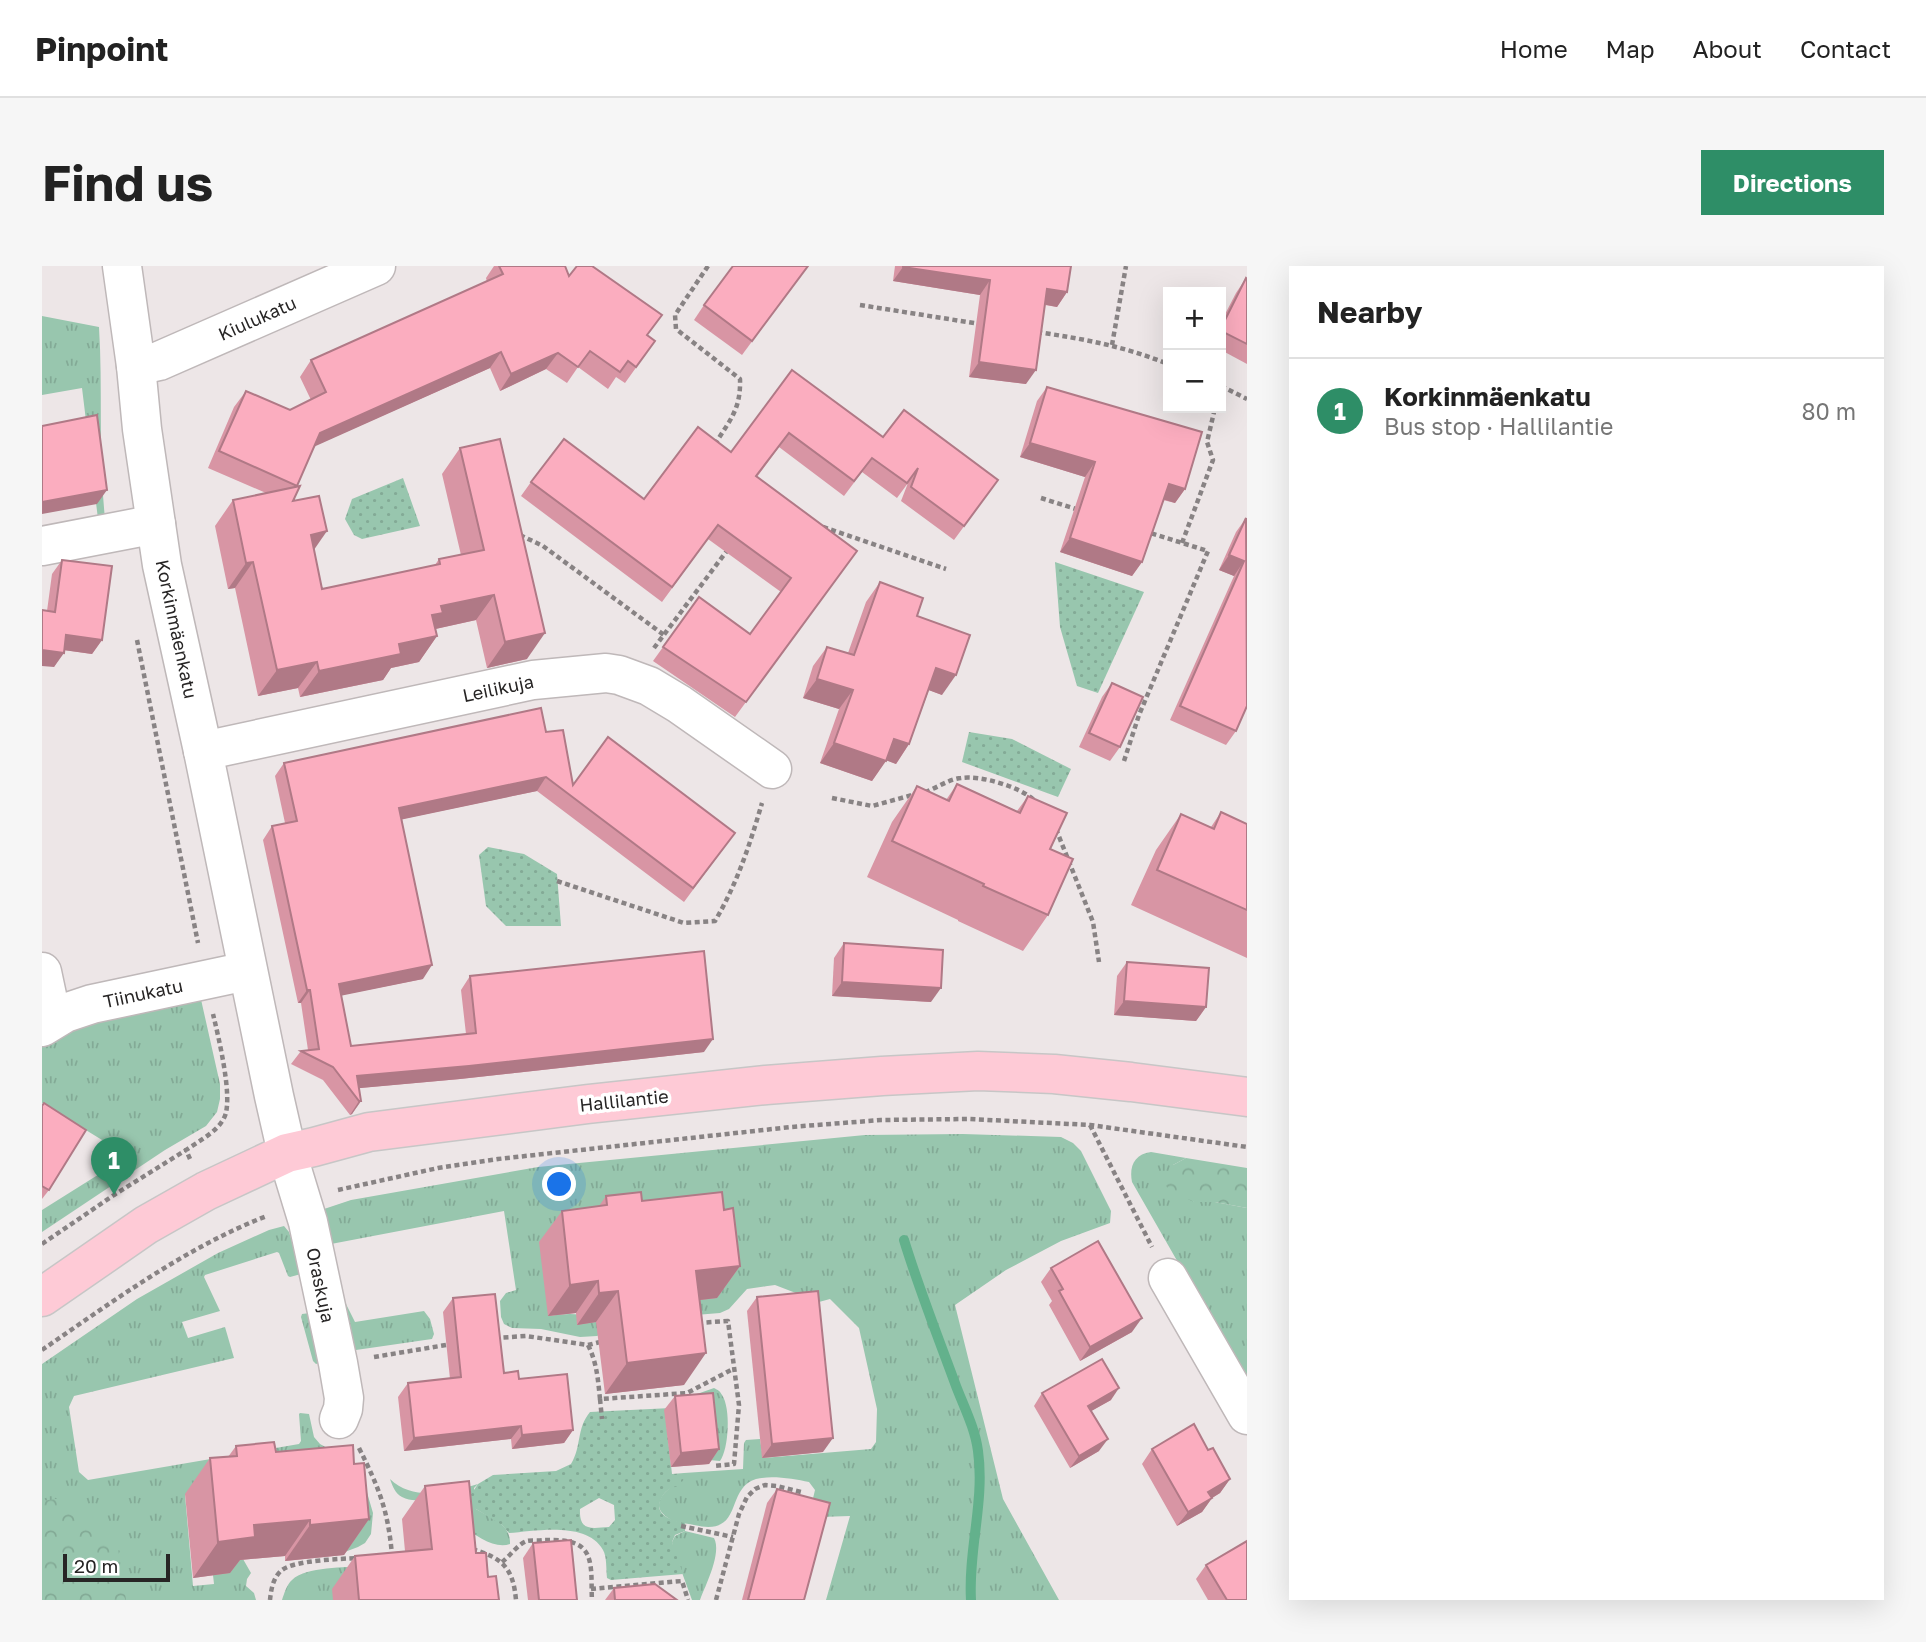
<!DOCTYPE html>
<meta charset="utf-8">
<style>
:root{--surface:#fff;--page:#f6f6f6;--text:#222;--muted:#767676;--line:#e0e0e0;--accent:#2e8e67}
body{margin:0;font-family:"Golos Text",sans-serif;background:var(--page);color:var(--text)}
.controls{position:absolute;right:21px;top:21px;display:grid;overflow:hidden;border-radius:0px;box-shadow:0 7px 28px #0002}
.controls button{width:63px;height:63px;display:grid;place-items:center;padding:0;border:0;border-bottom:2px solid var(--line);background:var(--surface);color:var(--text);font:35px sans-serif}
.scale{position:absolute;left:21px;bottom:18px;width:107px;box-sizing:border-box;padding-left:7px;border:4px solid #272525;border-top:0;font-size:19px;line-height:24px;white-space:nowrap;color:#272525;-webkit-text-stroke:5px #fff;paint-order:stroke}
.you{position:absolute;left:518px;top:919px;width:24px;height:24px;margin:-18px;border:5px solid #fff;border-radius:50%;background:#1a73e8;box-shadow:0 0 0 10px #1a73e833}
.badge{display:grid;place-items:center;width:46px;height:46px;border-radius:50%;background:var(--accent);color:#fff;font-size:23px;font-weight:700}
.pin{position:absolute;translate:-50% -58px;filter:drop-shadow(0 2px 4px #0008)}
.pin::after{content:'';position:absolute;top:37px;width:24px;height:21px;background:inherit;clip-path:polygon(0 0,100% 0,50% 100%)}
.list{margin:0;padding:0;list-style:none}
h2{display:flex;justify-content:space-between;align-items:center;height:91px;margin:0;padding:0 28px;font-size:30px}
h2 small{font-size:23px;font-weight:400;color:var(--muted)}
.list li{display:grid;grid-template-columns:46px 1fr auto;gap:21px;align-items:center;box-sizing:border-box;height:105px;padding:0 28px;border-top:2px solid var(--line)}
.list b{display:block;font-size:26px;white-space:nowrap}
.list p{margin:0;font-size:23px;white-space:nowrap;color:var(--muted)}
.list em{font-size:23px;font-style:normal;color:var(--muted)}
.map{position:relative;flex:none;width:1205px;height:1334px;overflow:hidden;border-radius:0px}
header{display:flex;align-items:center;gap:42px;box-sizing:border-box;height:98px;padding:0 35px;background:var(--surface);border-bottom:2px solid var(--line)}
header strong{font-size:33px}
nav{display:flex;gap:38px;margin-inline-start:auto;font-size:24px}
.intro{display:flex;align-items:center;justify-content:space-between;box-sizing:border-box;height:168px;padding:0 42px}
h1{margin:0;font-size:49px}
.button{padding:18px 32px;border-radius:0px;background:var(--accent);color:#fff;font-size:24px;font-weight:700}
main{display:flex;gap:42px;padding:0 42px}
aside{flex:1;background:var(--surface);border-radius:0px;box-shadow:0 7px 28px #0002}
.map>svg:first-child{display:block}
.grass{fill:url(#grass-tufts)}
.forest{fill:url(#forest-crowns)}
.park{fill:url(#park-dots);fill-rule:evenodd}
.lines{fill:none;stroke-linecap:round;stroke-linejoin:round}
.stream{stroke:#63b18c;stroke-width:10}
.minor-casing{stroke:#bfb8b9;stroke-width:41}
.major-casing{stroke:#c7c6c6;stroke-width:41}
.path{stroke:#888384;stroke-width:4.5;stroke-dasharray:5 3.5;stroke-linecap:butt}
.minor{stroke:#fff;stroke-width:38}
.major{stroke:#fecad6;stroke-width:38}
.wall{fill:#d895a4}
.shaded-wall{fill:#b07986}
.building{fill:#fbadbf;stroke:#b07986;stroke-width:2}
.labels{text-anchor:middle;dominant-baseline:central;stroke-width:7;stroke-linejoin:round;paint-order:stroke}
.street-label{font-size:18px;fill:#272525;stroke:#fff}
</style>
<header>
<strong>Pinpoint</strong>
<nav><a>Home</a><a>Map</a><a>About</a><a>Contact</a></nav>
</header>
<div class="intro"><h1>Find us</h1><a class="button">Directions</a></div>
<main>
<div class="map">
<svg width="1205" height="1334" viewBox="0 0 1205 1334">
<defs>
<pattern id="grass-tufts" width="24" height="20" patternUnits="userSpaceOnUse" patternTransform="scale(1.75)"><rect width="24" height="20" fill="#98c6ae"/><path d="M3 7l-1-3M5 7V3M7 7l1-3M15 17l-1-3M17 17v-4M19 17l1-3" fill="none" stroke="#83aa96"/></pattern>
<pattern id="forest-crowns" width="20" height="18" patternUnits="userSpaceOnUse" patternTransform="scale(1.75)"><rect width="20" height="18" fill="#98c6ae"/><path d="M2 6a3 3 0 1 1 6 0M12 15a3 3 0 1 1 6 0" fill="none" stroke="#83aa96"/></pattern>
<pattern id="park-dots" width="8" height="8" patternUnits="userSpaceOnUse" patternTransform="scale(1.75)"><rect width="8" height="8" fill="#98c6ae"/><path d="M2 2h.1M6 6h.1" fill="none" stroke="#83aa96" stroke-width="1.8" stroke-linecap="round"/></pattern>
</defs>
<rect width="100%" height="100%" fill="#ede6e7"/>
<!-- grass -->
<g class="grass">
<path d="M0,50L57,61C61,125 56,189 63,252L56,253L40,122L0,129Z"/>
<path d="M158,729L178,818V833L175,846L164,860L123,884L0,966V944L86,890L0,837V778L18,766Z"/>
<path d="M921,868L1019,871L1031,877L1039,885L1069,945L1068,957L1019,975L964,1004L913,1039L961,1233L1017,1334H784L808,1250L778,1251L767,1249L773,1224L767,1216C752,1213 730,1209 714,1213C682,1223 703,1271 652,1259C643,1257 633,1257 626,1252C619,1247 615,1242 618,1234C622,1224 633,1219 642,1213V1207L701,1203L702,1177L704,1174L718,1173L721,1192L829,1183L834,1176L835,1143L817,1062L788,1033L766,1039L759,1029L733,1019L705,1023L687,1043L678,1047L617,1052L664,1015L506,1050C535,1046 545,1047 569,1064L555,1070L538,1071L499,1063L470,1062L462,1058L459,1051L458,1035L464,1027L474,1024L462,945L289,978L279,944L309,934L496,901L823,869Z"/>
<path d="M1109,886L1144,892L1131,899L1152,936H1173L1205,942V1117L1090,916C1087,901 1092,888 1109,886Z"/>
<path d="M242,960L247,966L260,1006L259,1008L248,1011L246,1010L237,987L235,986L163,1009L162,1011L178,1045L140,1056L146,1072L183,1061L192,1092L32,1130L27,1141L37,1206L46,1214L257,1178L259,1175L257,1148L258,1147L267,1148L272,1171L278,1178L287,1183L324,1223L331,1247L329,1268L323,1277L316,1281L292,1290L143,1229L151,1320L172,1318L171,1309L187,1295L201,1293L209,1307L205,1313L204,1320L212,1327L214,1334H0V1098L95,1033L176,987L227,964Z"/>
<path d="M304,1038L313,1056L382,1045L388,1053L392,1068L390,1073L314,1084L309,1081L299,1039Z"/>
<path d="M268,1047L280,1096L274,1098L271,1095L259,1051L260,1048Z"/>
<path d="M672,1122C676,1124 678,1125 680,1129C689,1142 687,1183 678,1195L667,1194L653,1131L655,1128Z"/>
<path d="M348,1213C372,1236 407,1226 436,1218L432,1222L434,1243C449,1252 469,1258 468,1278C443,1287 408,1245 387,1236C378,1233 369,1236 360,1231C353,1227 351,1221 348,1213Z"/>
<path d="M643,1265L672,1272C680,1287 664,1318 658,1334H650L631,1282L630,1276L633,1270Z"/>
<path d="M323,1300L306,1332L291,1334H240C242,1328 245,1318 250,1314C264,1300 304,1302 323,1300Z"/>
</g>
<!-- forest -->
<g class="forest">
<path d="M1144,892L1205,902V942L1173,936H1152L1126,924L1122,914L1131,899Z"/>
<path d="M20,1232L50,1250L76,1282L84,1334H0V1235Z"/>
</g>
<!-- park -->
<g class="park">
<path d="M361,212L378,260L320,273L312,269L303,253L310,233Z"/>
<path d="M1013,296L1102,326L1056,427L1035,420L1018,361Z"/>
<path d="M927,466L970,473L1029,503L1016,531L920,496Z"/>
<path d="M446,581L482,588L515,608L519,660H464L444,640L437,589Z"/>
<path d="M629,1142L623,1146L630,1208L642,1207V1213L637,1220C628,1222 623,1224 619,1233C611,1249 631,1255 643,1257V1265L633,1269L630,1276L641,1308L569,1314L565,1312C564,1303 565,1291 561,1284C545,1255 494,1265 467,1267L460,1259L434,1243L429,1237L428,1230L436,1218L451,1209L514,1205L529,1198C540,1180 534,1163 548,1146ZM557,1232L572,1239L573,1254L567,1261C550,1262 537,1266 538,1243Z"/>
</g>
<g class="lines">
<!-- stream -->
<path class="stream" d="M862,974C877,1023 896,1071 914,1120C922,1141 933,1162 936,1185C943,1235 926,1284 929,1334"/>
<!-- minor casing -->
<g class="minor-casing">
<g id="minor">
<path d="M80,0L94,100L100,163L120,299L161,485L232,830L245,887L266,956L296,1097L302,1132L301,1143L297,1153"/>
<path d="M94,100L117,95L334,0"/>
<path d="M0,280L114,258"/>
<path d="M161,485L491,414L564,407L577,409L607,420L637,438L730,503"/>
<path d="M0,706L10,753"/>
<path d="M0,761L23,747L50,738L205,705"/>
<path d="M1126,1012L1205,1149"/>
</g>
</g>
<!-- major casing -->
<g class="major-casing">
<path id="major" d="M0,1031L104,959L164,925L245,887L272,881L327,866L546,838L724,819L840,810L936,805L1012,808L1089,816L1205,831"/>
</g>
<!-- path -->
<g class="path">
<path d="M666,0L633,49L634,63L698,113C699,143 688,154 673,178"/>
<path d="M818,39L938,58"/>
<path d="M995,66C1042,73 1081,80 1126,98"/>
<path d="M1070,79L1084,0"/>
<path d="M1179,120L1205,133"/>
<path d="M999,232L1037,244"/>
<path d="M781,261L904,303"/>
<path d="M478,269L501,280L622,369"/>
<path d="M1140,277L1171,194L1165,176L1173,142"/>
<path d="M95,374L156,677"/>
<path d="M612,382L687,282"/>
<path d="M1082,495L1097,449L1166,285L1105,266"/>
<path d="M883,526C895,522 907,513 919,512C939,509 978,521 992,534"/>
<path d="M790,532L830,540L874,528"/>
<path d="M1014,563L1051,656L1057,696"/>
<path d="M515,615L642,657L673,655C695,618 708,578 720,537"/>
<path d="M1048,859L1110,981"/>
<path d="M148,893L144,884C157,875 175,866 182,852C192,834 176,769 171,748"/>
<path d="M296,924L396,902L456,893L749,861L839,854L927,853L1048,859L1205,881"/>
<path d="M0,978L72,929L144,884"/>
<path d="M656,1057L686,1055L697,1139L692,1198L672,1200"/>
<path d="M453,1072L484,1070L546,1079L562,1075"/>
<path d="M546,1079C555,1097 556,1114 558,1133L645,1127L691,1103"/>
<path d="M0,1084C70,1036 146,980 225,950"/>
<path d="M332,1091L410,1078"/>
<path d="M558,1133L560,1153"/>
<path d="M317,1182C337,1222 346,1244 350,1289L351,1288"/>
<path d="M639,1260L691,1271"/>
<path d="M430,1283C460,1292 471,1301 474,1334"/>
<path d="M460,1296C468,1290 476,1278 485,1275C490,1274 497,1275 502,1274C518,1274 539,1273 546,1290C551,1303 549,1320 550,1334"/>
<path d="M549,1323L640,1315L646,1334"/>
<path d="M228,1334C229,1324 231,1311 240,1304C253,1294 299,1293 316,1292"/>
<path d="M674,1334L697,1248L705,1231L713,1223L723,1219L735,1220L759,1226"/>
</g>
<!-- minor -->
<use href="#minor" class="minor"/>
<!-- major -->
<use href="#major" class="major"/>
</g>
<!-- wall -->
<g class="wall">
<path d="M452,0H523L527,10L613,75L583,117L574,111L566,123L536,101L525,117L504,103L458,125L448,102L272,180L255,221L251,235L272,284L280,323L393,299L397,293L419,289L400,208L418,182L485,393L445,402L434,354L393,363L395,370L377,396L349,402L341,414L258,431L256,422L216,430L193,322L186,323L173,260L191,234L224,227L166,202L192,141L204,125L248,144L269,134L258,111L269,94L445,16L444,12Z"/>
<path d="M766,0L700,89L652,54L662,39Z"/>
<path d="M853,0H1029L1025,26L1015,41L1003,39L984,118L927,111L938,29L851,15Z"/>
<path d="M1204,12L1205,13V98L1179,84V56L1194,27Z"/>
<path d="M750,104L841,171L956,214L912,274L859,235L866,217L855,232L820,206L802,230L737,181L715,211L815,285L693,451L611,395L657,331L708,368L739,326L666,273L620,336L479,230L489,216L602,233L689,186Z"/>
<path d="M1005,121L1143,223L1133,237L1121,234L1100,296L1090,310L1018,286L1043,211L978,191L995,135Z"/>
<path d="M1204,252L1194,465L1184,479L1128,454L1192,310L1177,304L1194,266Z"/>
<path d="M20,294L60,374L50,388L22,384L12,401L5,345L10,308Z"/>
<path d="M838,316L875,350L900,429L887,424L867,478L854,498L844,494L830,515L778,497L797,443L761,432L771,400L785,381L806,387L824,336Z"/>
<path d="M1070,417L1078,481L1068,495L1037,481L1060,431Z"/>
<path d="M504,466L531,519L693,567L642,636L495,525L360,553L381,713L299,729L309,780L424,768L419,724L428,710L662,786L418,813L317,822L319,835L310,848L308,849L281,814L249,798L259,785L266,784L259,737H256L221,574L230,560L243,557L233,510L242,497Z"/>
<path d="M915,518L975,545L986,530L1008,583L1006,649L981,685L916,655V654L825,611L850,556L875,520L904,534Z"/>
<path d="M1179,546L1205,558V692L1089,639L1114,584L1139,548L1169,561Z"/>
<path d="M802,677L889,736L790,730L792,692Z"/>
<path d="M1085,696L1164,741L1154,755L1072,749L1075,710Z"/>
<path d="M0,839L7,924L0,933Z"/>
<path d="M564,930L600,935L682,944L698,1000L675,1032L658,1034L642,1119L563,1128L554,1056L535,1059L534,1047L506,1050L497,976L520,945L557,940Z"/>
<path d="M1009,1002L1090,1066L1038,1095L1007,1039L1010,1035L999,1016Z"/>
<path d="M715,1031L781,1186L720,1192L705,1045Z"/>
<path d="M411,1032L462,1107L477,1113L531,1164L522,1177L470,1183L469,1173L362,1185L356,1131L366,1117L408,1113L401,1046Z"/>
<path d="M1000,1127L1069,1134L1049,1145L1057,1185L1028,1202L992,1140Z"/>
<path d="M633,1130L677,1183L667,1198L629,1201L622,1144Z"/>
<path d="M194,1180L312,1198L327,1253L302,1289L243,1295V1290L198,1294L188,1307L151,1312L143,1228L168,1192L186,1191Z"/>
<path d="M1110,1183L1188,1213L1178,1227L1170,1232L1160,1246L1135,1260L1100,1198Z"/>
<path d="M383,1220L446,1311L457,1334H291L290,1323L313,1290L363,1285L360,1253Z"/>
<path d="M735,1223L762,1334H700L725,1237Z"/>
<path d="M491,1277L535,1334H486L481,1292Z"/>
<path d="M1164,1299L1205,1334H1166L1154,1313Z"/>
<path d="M572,1322L635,1334H563Z"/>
</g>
<!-- shaded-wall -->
<g class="shaded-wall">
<path d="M861,1L948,14L938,29L851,15Z"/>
<path d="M1005,23L1025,26L1015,41L995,37Z"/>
<path d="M459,86L448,102L267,183L278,167Z"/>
<path d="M516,87L504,103L458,125L469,108Z"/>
<path d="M937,96L994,104L984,118L927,111Z"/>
<path d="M988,177L1053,196L1043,211L978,191Z"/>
<path d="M1127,218L1143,223L1133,237L1117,232Z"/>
<path d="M65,224L55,238L0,248V236Z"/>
<path d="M285,265L267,291L269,269Z"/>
<path d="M1028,272L1100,296L1090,310L1018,286Z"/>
<path d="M1187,289L1202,295L1192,310L1177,304Z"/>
<path d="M211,296L193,322L186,323L204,297Z"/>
<path d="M452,329L434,354L389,364L395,370L377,396L349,402L341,414L258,431L277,405L357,378L390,349L399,340Z"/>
<path d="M503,367L485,393L445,402L463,376Z"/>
<path d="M24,369L60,374L50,388L14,383Z"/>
<path d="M0,384L22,387L12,401L0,400Z"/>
<path d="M275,396L256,422L216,430L235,404Z"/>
<path d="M894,402L914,409L900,429L881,422Z"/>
<path d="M775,413L811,424L797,443L761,432Z"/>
<path d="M852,473L867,478L854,498L838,492Z"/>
<path d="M792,477L844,495L830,515L778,497Z"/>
<path d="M504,511L495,525L348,556L357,542Z"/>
<path d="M390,699L381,713L288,732L297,718Z"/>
<path d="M800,716L899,722L889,736L790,730Z"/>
<path d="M265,724H268L259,737H256Z"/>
<path d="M1082,735L1164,741L1154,755L1072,749Z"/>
<path d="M671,773L662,786L418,813L308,823L315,810Z"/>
<path d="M317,835H319L310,848L308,849Z"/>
<path d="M698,1000L675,1032L632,1037L654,1005Z"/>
<path d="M556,1015L534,1047L506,1050L528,1019Z"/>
<path d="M576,1025L554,1056L535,1059L557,1027Z"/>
<path d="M1100,1052L1090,1066L1038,1095L1048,1081Z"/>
<path d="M664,1087L642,1119L563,1128L585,1097Z"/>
<path d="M1077,1122L1069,1134L1037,1152L1046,1140Z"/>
<path d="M479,1160L469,1173L362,1185L372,1172Z"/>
<path d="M531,1164L522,1177L470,1183L480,1169Z"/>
<path d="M791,1172L781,1186L720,1192L730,1178Z"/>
<path d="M1066,1173L1057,1185L1028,1202L1037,1190Z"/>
<path d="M677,1183L667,1198L629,1201L639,1187Z"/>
<path d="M1188,1213L1178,1227L1170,1232L1160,1246L1135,1260L1146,1246L1166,1226Z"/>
<path d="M327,1253L302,1289L243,1295L268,1259Z"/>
<path d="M268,1254L243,1290L198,1294L188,1307L151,1312L176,1276L212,1259Z"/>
</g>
<!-- building -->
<g class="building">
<path d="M457,0H523L527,10L535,0H550L620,49L605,69L613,75L594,101L586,95L578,106L548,85L536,101L516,87L469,108L459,86L278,167L255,220L177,185L204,125L248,144L284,126L269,94L461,8Z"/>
<path d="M691,0H766L710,75L662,39Z"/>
<path d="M861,0H1029L1025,26L1005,23L994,104L937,96L948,14L861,1Z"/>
<path d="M1204,12L1205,13V78L1179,65V62Z"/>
<path d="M750,104L841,171L862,144L956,214L922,260L869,221L876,202L865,217L830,192L812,215L747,167L714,210L815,285L704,436L621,381L657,331L708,368L749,312L676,259L630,321L489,216L522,173L602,233L656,161L689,186Z"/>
<path d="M1005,121L1160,166L1143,223L1127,218L1100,296L1028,272L1053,196L988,177Z"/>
<path d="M55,149L65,224L0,236V160Z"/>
<path d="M458,173L503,367L463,376L452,329L399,340L401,347L390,349L395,370L357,378L359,388L277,405L275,396L235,404L211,296L204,297L191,234L258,220L251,235L277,230L285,265L269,269L280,323L398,298L397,293L442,284L418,182Z"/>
<path d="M1204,252L1205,440L1194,465L1138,440L1202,295L1187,289Z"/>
<path d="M20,294L70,300L60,374L24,369L22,387L0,384V344L13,346Z"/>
<path d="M838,316L881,332L875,350L928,369L914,409L894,402L867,478L852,473L844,495L792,477L811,424L775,413L785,381L812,389Z"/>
<path d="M1070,417L1101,431L1078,481L1047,467Z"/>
<path d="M499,442L504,466L521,464L531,519L566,471L693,567L651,622L504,511L357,542L390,699L297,718L309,780L434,767L428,710L662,685L671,773L427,800L315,810L319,835H317L291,801L259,785L277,783L268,724H265L230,560L255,555L242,497Z"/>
<path d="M915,518L978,547L986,530L1025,547L1008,583L1031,593L1006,649L941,620L942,618L850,575L875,520L907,535Z"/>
<path d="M1179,546L1205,558V644L1115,604L1139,548L1172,563Z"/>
<path d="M802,677L901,684L899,722L800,716Z"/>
<path d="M1085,696L1167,702L1164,741L1082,735Z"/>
<path d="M2,837L44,864L7,924L0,920V840Z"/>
<path d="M599,926L600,935L680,926L682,944L691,942L698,1000L654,1005L664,1087L585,1097L576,1025L557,1027L556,1015L528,1019L520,945L565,939L564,930Z"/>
<path d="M1056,975L1100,1052L1048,1081L1017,1025L1021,1023L1009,1002Z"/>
<path d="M776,1025L791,1172L730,1178L715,1031Z"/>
<path d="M453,1028L462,1107L476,1105L477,1113L525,1108L531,1164L480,1169L479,1160L372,1172L366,1117L419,1111L411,1032Z"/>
<path d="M1060,1093L1077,1122L1046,1140L1066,1173L1037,1190L1000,1127Z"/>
<path d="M671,1127L677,1183L639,1187L633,1130Z"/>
<path d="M1152,1158L1166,1184L1171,1182L1188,1213L1166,1226L1170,1232L1146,1246L1110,1183Z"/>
<path d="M232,1176L234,1186L311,1179L312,1198L322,1197L327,1253L268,1259V1254L212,1259L213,1271L176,1276L168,1192L195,1190L194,1180Z"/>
<path d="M427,1215L434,1287H444L446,1311L454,1310L457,1334H317L313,1290L390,1283L383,1220Z"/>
<path d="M735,1223L788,1237L762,1334H706Z"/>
<path d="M529,1274L535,1334H497L491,1277Z"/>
<path d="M1205,1275V1334H1185L1164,1299Z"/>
<path d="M613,1318L635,1334H573L572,1322Z"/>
</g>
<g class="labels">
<!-- street labels -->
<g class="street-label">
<text transform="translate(215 52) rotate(-24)">Kiulukatu</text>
<text transform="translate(135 363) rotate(78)">Korkinmäenkatu</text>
<text transform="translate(456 422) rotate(-12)">Leilikuja</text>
<text transform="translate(101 727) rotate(-12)">Tiinukatu</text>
<text transform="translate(582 834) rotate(-6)">Hallilantie</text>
<text transform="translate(279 1019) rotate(78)">Oraskuja</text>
</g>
</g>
</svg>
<div class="controls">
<button>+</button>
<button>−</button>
</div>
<div class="scale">20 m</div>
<div class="you"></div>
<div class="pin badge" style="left:72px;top:929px">1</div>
</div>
<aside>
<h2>Nearby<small></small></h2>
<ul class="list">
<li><span class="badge">1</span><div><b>Korkinmäenkatu</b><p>Bus stop · Hallilantie</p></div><em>80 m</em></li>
</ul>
</aside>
</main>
